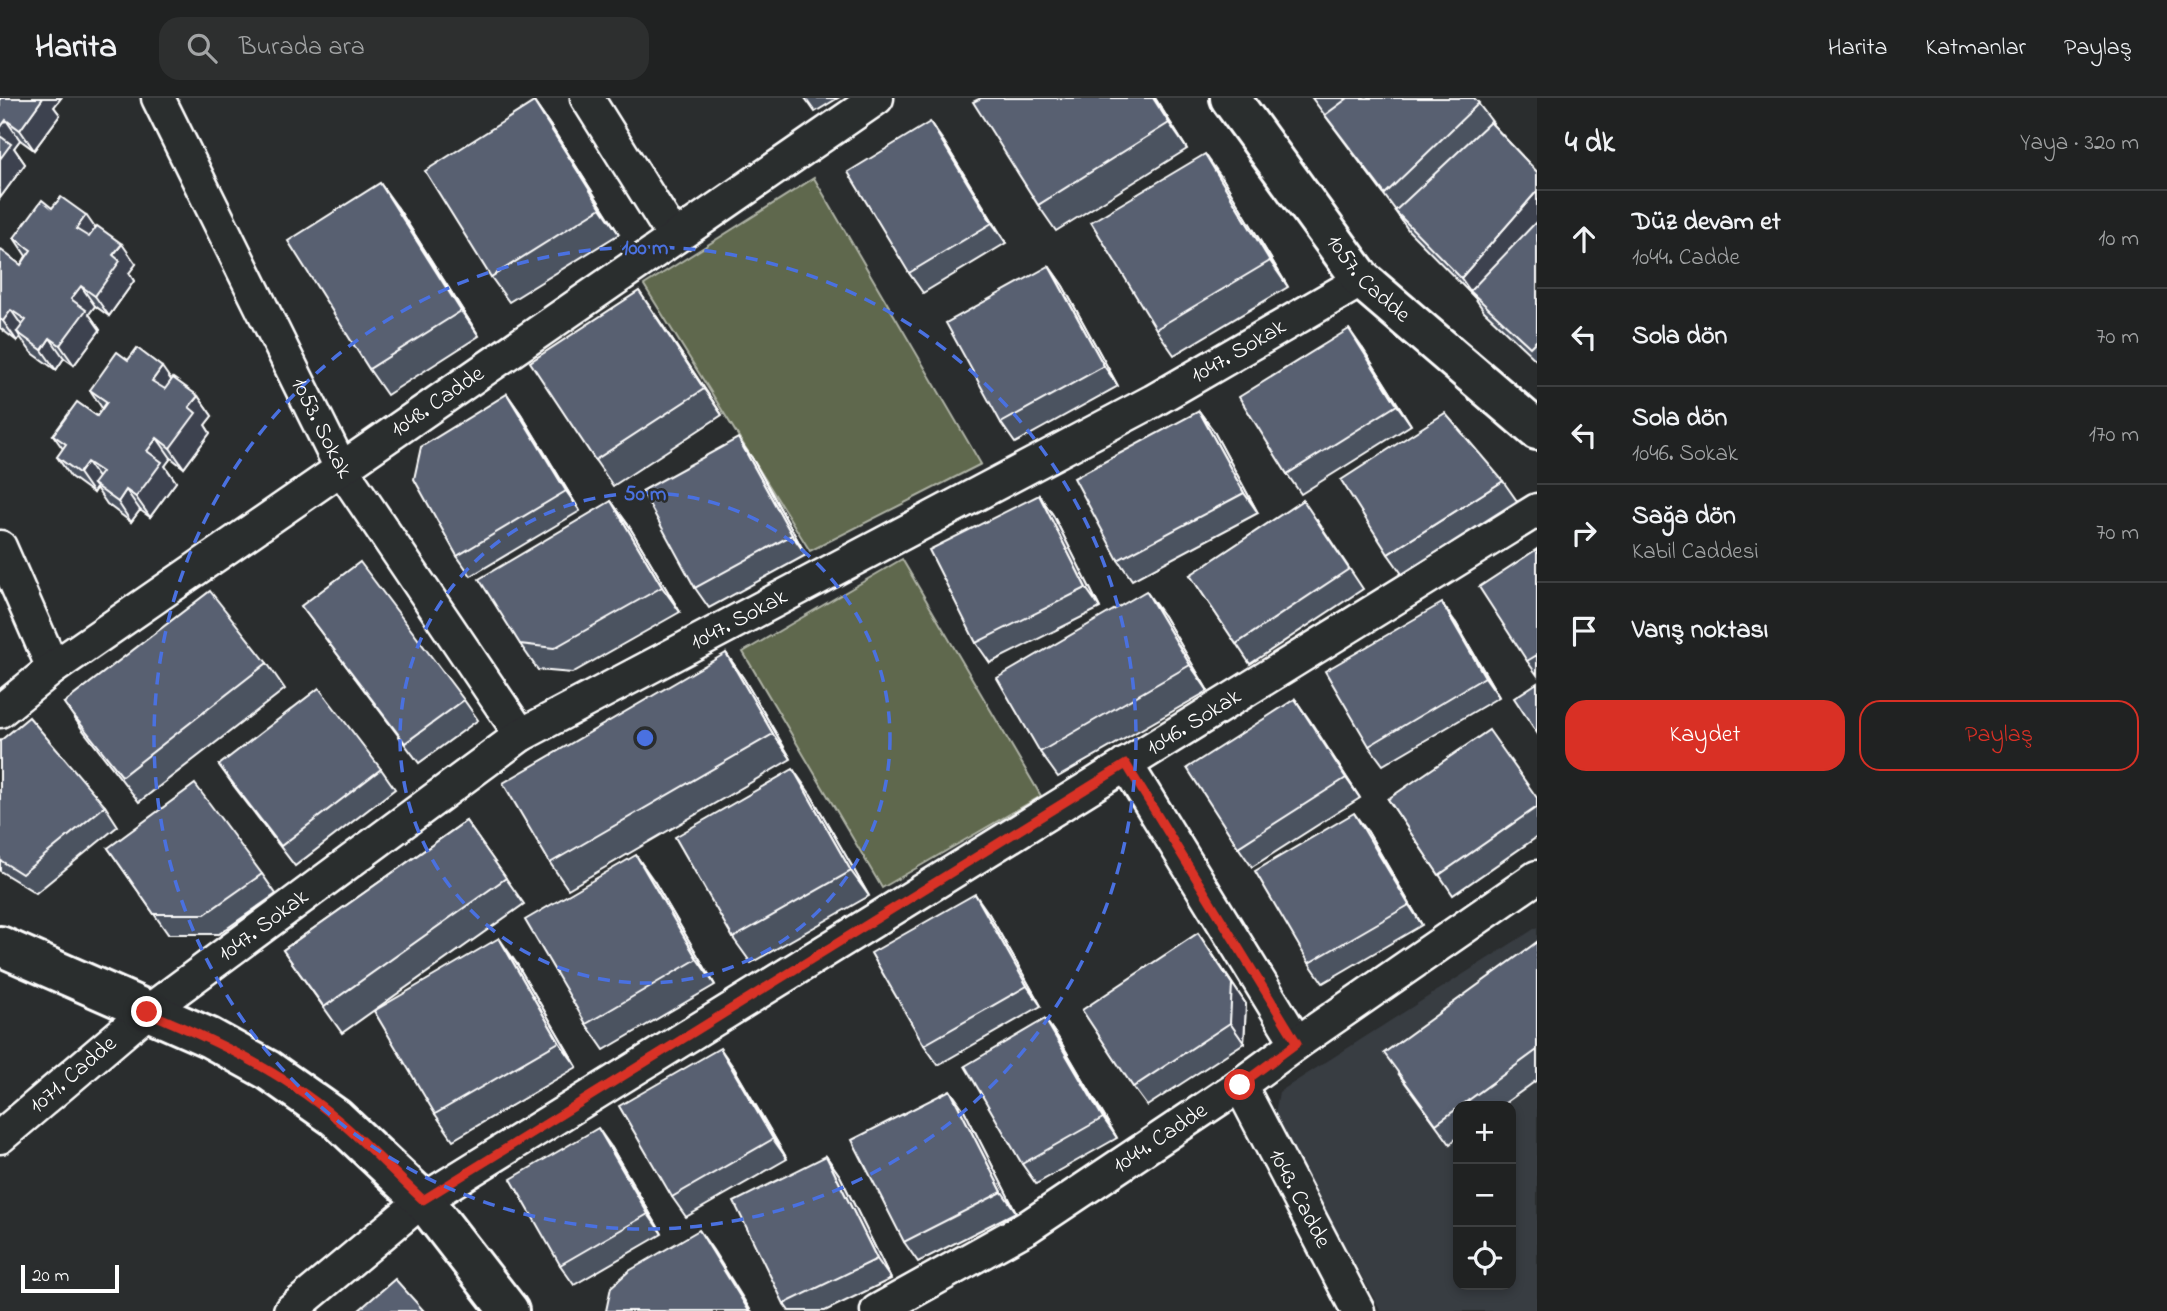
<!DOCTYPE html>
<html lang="tr">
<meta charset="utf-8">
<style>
:root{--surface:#202222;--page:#2d2f2f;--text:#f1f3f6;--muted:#a2a4a5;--line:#3d3f40;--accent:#d93025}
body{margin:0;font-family:"Indie Flower",sans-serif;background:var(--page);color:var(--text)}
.controls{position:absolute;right:21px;bottom:21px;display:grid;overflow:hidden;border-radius:14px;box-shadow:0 4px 10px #0003}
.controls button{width:63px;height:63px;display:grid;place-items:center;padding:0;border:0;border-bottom:2px solid var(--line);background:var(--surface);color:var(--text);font:35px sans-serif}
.scale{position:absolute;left:21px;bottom:18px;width:98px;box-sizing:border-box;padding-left:7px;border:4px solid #fff;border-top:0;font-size:19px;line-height:24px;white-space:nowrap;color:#fff;-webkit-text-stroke:5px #2a2d2e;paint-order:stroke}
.stop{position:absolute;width:21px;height:21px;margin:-16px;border:5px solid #d93025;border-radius:50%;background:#fff}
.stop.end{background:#d93025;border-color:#fff;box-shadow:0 2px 7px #0008}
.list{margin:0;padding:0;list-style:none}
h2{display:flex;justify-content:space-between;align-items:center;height:91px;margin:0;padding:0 28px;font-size:30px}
h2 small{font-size:23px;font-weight:400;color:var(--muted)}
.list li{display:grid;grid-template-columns:46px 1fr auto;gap:21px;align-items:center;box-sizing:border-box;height:98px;padding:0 28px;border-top:2px solid var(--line)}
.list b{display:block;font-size:26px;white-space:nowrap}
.list p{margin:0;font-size:23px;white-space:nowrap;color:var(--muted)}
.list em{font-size:23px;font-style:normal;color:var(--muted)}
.actions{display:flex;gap:14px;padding:21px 28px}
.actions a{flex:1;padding:16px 0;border:2px solid var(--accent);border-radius:21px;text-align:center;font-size:24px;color:var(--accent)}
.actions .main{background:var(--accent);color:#fff}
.icon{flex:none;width:38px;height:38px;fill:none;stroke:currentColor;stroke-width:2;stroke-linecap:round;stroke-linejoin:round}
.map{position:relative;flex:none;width:1537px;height:1213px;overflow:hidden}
header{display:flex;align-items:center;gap:42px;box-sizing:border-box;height:98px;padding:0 35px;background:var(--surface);border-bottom:2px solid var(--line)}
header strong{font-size:33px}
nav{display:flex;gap:38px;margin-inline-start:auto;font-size:24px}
.search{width:490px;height:63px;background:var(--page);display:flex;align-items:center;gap:18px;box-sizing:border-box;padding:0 24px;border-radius:21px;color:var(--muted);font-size:26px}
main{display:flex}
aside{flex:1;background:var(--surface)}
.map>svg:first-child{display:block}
.built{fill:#383c42;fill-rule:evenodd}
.green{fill:#5f674d;stroke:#afb3a6;stroke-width:2}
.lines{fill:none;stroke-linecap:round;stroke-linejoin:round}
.street-casing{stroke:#fff;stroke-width:37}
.secondary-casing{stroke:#fff;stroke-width:44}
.street{stroke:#2a2d2e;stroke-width:32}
.secondary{stroke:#2a2d2e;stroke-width:38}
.wall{fill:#4c5361;stroke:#fff;stroke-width:2}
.shaded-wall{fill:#3e434f;stroke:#fff;stroke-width:2}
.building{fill:#586071;stroke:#fff;stroke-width:2}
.route{stroke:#d93025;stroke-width:9}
.ring{fill:none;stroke:#4a71e0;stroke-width:3.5;stroke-dasharray:12 9}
.labels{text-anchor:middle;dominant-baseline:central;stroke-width:5;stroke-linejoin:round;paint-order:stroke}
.street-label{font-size:23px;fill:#fff;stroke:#2a2d2e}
.centre{fill:#4a71e0;stroke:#2a2d2e;stroke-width:3.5}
.ring-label{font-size:21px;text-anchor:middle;font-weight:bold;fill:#4a71e0;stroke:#2a2d2e;stroke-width:5;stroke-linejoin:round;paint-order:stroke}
</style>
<header>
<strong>Harita</strong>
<div class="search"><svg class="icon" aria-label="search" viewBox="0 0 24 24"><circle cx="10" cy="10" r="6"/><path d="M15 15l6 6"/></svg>Burada ara</div>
<nav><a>Harita</a><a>Katmanlar</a><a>Paylaş</a></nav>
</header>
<main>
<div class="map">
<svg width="1537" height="1213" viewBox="0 0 1537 1213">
<rect width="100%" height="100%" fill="#2a2d2e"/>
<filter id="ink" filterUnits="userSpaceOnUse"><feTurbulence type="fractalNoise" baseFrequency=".0143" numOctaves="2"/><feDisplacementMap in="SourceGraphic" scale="14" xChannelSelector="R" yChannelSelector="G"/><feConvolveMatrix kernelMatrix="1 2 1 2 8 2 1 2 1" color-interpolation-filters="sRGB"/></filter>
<g filter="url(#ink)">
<!-- built -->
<path class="built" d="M1537,829V1213H1381L1274,1021L1279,994ZM1458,1008H1511V1187H1458Z"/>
<!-- green -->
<g class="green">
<path d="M814,80L981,366L810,453L644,187Z"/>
<path d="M902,461L1041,698L882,790L743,554Z"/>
</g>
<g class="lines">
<!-- street casing -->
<g class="street-casing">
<g id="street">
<path id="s1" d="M158,0L341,370L521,637"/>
<path d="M587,0L674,139"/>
<path d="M0,449L53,570"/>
<path id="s2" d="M0,613L53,570L877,0"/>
<path d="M1126,666L1297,945"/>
<path id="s3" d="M1240,987L1358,1213"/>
<path id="s4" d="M0,1039L147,914L521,637L1153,303L1362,182"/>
<path id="s5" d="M290,1213L423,1102L1537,412"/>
<path id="s6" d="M877,1213L1026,1130L1240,987L1297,945L1537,779"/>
</g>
</g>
<!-- secondary casing -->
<g class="secondary-casing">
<g id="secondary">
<path id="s7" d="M1230,0L1362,182L1537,332"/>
<path d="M0,848L210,940L268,972L336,1020L423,1102L509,1213"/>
</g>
</g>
<!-- street -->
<use href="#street" class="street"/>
<!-- secondary -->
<use href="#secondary" class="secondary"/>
</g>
<!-- wall -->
<g class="wall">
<path d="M0,0H61L54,9L60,17L34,52L20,42L14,50L25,66L0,100Z"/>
<path d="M805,0H838L815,14Z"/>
<path d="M1155,0L1187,51L1056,133L1038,107Z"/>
<path d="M1312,0H1474L1493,25L1492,26L1537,74V263L1484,213L1475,200L1409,133L1395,113H1396Z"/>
<path d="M534,4L552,30L619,136L509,204L491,179Z"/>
<path d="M944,44L1006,145L923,195L909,175Z"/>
<path d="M1223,81L1288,189L1174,257L1156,231Z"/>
<path d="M52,110L95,130L136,166L129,175L134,183L109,218L95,208L89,216L100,232L74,267L64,260L56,272L31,254L20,239L17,243L0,230V154L21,167L26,158L14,140Z"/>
<path d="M398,110L479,238L387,297L369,271Z"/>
<path d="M1049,168L1063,188L1118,288L1015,345L1001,325Z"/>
<path d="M657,219L722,317L613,388L595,362Z"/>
<path d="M1363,251L1411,327L1301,396L1287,376Z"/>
<path d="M128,262L171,282L198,298L212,318L205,327L210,335L184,370L171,360L165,368L176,384L150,419L140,412L131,424L107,406L96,390L93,395L71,379L57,359L63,351L53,337L97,318L102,310L90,292Z"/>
<path d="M507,296L521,316L580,413L471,478L457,458Z"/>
<path d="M1199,313L1213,332L1258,415L1132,482L1118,462Z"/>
<path d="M752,360L806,457L709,510L695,490Z"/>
<path d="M1503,383L1517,403L1402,476L1388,456Z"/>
<path d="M1039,397L1053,417L1100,510L990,565L976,545Z"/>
<path d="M611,403L629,428L680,514L572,575L538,572L520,546Z"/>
<path d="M1317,422L1363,491L1250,566L1190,477Z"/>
<path d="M1537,451V577L1527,563Z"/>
<path d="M301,508L464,602L478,622L419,665Z"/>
<path d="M1164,518L1208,593L1058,679L1040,654Z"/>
<path d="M1456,525L1499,599L1383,667L1369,648Z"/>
<path d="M726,555L744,581L791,661L568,791L550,765Z"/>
<path d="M267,565L285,591L139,704L82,631L64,605Z"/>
<path d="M1295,601L1360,700L1252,769L1238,749Z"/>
<path d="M0,643L105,708L118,728L36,795L0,773Z"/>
<path d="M219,667L381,671L395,691L295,768L233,687Z"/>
<path d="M811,697L869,798L751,865L733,840Z"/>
<path d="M1537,700V739L1453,797L1388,701Z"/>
<path d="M466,723L524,806L342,935L283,852Z"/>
<path d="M1368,734L1422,827L1323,885L1309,865Z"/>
<path d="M108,750L262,776L276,796L219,836H168Z"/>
<path d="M654,783L715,887L604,952L586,926Z"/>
<path d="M989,816L1041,908L938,967L924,947Z"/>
<path d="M1537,844V982L1501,1008H1458V1039L1450,1046L1398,975Z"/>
<path d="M1212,855L1246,906L1244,945L1147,1008L1133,989Z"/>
<path d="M517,866L577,969L453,1042L435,1016Z"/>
<path d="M1045,921L1059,941L1117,1040L1036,1086L1022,1066Z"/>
<path d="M734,970L787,1061L686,1119L672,1099Z"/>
<path d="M964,1012L1016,1114L918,1164L904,1144Z"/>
<path d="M612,1050L662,1136L574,1187L560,1167Z"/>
<path d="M826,1058L840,1078L891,1181L825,1213H789L784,1206Z"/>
</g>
<!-- shaded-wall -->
<g class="shaded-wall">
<path d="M43,0H61L54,9L60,17L34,52L20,32Z"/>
<path d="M1153,0H1155L1187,51L1169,25Z"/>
<path d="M534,4L552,30L619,136L601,110Z"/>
<path d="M6,22L20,42L14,50L25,66L0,100V30Z"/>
<path d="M930,24L944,44L1006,145L992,125Z"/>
<path d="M1205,56L1223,81L1288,189L1270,163Z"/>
<path d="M380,85L398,110L479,238L461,213Z"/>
<path d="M1537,93V129L1470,193L1475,200L1461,180Z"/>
<path d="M86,117L100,137L90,151L76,131Z"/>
<path d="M122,146L136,166L129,175L134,183L109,218L95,198L113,157Z"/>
<path d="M1049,168L1063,188L1118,288L1104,268Z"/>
<path d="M81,188L95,208L89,216L100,232L74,267L60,247L71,201Z"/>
<path d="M639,193L657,219L722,317L704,291Z"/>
<path d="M11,212L25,232L17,234L20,239L17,243L3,223Z"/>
<path d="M1349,231L1363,251L1411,327L1397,307Z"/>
<path d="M50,240L64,260L56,272L42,252Z"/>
<path d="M162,269L176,289L166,303L152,283Z"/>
<path d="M507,296L521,316L580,413L566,393Z"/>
<path d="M198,298L212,318L205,327L210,335L184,370L170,350L189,309Z"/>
<path d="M1199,313L1213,332L1258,415L1244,395Z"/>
<path d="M157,340L171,360L165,368L176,384L150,419L136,399L147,353Z"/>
<path d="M738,340L752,360L806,457L792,437Z"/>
<path d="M87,364L101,384L93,386L96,390L93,395L79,375Z"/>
<path d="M126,392L140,412L131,424L118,404Z"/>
<path d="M1039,397L1053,417L1100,510L1086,490Z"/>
<path d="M611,403L629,428L680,514L662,489Z"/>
<path d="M1146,493L1164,518L1208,593L1190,567Z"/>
<path d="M1442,505L1456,525L1499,599L1485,579Z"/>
<path d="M726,555L744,581L791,661L773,636Z"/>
<path d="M1295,601L1309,621L1360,700L1346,680Z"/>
<path d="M793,671L811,697L869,798L851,773Z"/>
<path d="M1354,715L1368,734L1422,827L1409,807Z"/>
<path d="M636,757L654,783L715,887L697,861Z"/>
<path d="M975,796L989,816L1041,908L1027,888Z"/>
<path d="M1198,835L1246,906L1244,945L1230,925Z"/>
<path d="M499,840L517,866L577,969L559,944Z"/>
<path d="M1045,921L1059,941L1117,1040L1103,1020Z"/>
<path d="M720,950L734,970L787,1061L773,1041Z"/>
<path d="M950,992L964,1012L1016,1114L1002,1094Z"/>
<path d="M598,1030L612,1050L662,1136L648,1116Z"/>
<path d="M826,1058L840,1078L891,1181L877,1161Z"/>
<path d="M699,1132L713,1152L751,1213H749Z"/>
</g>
<!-- building -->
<g class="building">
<path d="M0,0H43L20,32L6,22L0,30Z"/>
<path d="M981,0H1153L1169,25L1038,107L973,4Z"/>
<path d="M1348,0H1474L1479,5L1385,96L1325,17Z"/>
<path d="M534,4L601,110L491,179L425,73Z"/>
<path d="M930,24L992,125L909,175L848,74Z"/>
<path d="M1490,24L1537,74V93L1461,180L1395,113Z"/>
<path d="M0,38L11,46L0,61Z"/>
<path d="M1205,56L1270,163L1156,231L1091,124Z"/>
<path d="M380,85L461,213L369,271L288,143Z"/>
<path d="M61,99L86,117L76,131L89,139L97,128L122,146L113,157L120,163L95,198L81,188L71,201L86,212L60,247L50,240L42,252L17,234L26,222L11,212L3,223L0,221V154L1,152L21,167L31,152L14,140L42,102L52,110Z"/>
<path d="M1537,123V242L1530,249L1470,193Z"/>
<path d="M1049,168L1104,268L1001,325L946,225Z"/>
<path d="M639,193L704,291L595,362L530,264Z"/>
<path d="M1349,231L1397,307L1287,376L1239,299Z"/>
<path d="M137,250L162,269L152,283L165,291L173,280L198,298L189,309L196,315L170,350L157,340L147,353L162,364L136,399L126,392L118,404L93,386L102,374L87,364L79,375L57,359L66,346L53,337L77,304L97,318L107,304L90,292L117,254L128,262Z"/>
<path d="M507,296L566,393L457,458L414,381L421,349Z"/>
<path d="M1199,313L1244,395L1118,462L1074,380Z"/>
<path d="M1445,315L1503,383L1388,456L1341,382Z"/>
<path d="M738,340L792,437L695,490L642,393Z"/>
<path d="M1039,397L1086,490L976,545L929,452Z"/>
<path d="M1303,402L1349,471L1236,546L1190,477Z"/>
<path d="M611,403L662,489L554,550L520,546L479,481Z"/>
<path d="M1537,451V557L1527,563L1479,489Z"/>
<path d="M360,464L464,602L405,645L301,508Z"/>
<path d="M210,493L267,565L122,678L64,605Z"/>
<path d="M1146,493L1190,567L1040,654L997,580Z"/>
<path d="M1442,505L1485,579L1369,648L1325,573Z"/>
<path d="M726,555L773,636L550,765L503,685Z"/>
<path d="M1537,585V635L1514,600Z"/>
<path d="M319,590L381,671L281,748L219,667Z"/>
<path d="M1295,601L1346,680L1238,749L1187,670Z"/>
<path d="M29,619L105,708L22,776L0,762V643Z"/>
<path d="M1489,632L1537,700V709L1439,777L1388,701Z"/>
<path d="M793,671L851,773L733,840L675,739Z"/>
<path d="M195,686L262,776L205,816H154L108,750Z"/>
<path d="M1354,715L1409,807L1309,865L1255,773Z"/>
<path d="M466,723L506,780L324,909L283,852Z"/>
<path d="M636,757L697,861L586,926L525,822Z"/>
<path d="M975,796L1027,888L924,947L871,855Z"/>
<path d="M1198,835L1232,886L1230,925L1133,989L1082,912Z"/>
<path d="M499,840L559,944L435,1016L374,913Z"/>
<path d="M1537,844V952L1436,1026L1384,955Z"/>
<path d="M1045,921L1103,1020L1022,1066L965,968Z"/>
<path d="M720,950L773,1041L672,1099L619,1008Z"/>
<path d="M950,992L1002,1094L904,1144L852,1042Z"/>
<path d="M598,1030L648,1116L560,1167L511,1081Z"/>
<path d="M826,1058L877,1161L784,1206L734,1104Z"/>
<path d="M699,1132L749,1213H606L611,1189L629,1173Z"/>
<path d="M395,1181L424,1213H358Z"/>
</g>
</g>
<g class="lines" filter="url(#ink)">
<!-- route -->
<path class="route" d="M147,914C214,942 281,973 337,1021C367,1046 394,1075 423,1102L1126,666L1297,945L1240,987"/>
</g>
<!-- distance rings -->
<g class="ring">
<circle cx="645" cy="640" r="245"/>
<circle cx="645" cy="640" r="491"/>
</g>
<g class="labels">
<!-- street labels -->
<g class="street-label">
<text stroke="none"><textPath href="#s7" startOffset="228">1057. Cadde</textPath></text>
<text stroke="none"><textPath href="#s4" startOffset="1472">1047. Sokak</textPath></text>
<text stroke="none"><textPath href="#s2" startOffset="536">1048. Cadde</textPath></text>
<text stroke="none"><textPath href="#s1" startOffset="368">1053. Sokak</textPath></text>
<text stroke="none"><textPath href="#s4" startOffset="905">1047. Sokak</textPath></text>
<text stroke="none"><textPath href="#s5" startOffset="1080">1046. Sokak</textPath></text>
<text stroke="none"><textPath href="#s4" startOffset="338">1047. Sokak</textPath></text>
<text stroke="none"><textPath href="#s4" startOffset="96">1071. Cadde</textPath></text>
<text stroke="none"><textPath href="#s6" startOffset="332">1044. Cadde</textPath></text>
<text stroke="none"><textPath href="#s3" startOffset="128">1043. Cadde</textPath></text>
</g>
</g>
<circle cx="645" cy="640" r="10" class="centre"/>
<g class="ring-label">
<text x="645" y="156">100 m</text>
<text x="645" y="402">50 m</text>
</g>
</svg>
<div class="controls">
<button>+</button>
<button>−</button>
<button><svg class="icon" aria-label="locate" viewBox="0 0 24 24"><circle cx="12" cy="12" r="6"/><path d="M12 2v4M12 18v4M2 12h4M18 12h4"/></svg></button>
</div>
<div class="scale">20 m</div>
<div class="stop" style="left:1240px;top:987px"></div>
<div class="stop end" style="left:147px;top:914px"></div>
</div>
<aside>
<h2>4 dk<small>Yaya · 320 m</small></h2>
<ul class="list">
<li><svg class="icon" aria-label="ahead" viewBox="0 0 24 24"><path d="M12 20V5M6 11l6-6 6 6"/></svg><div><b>Düz devam et</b><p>1044. Cadde</p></div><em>10 m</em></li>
<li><svg class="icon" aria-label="left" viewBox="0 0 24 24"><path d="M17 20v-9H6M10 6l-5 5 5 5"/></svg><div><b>Sola dön</b></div><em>70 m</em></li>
<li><svg class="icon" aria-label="left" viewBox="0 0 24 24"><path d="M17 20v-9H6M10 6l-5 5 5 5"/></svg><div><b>Sola dön</b><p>1046. Sokak</p></div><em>170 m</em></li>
<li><svg class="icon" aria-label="right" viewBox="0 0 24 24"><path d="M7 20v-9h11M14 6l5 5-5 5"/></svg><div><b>Sağa dön</b><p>Kabil Caddesi</p></div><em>70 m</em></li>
<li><svg class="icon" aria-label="arrive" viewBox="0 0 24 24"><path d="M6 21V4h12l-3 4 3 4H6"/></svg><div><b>Varış noktası</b></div></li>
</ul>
<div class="actions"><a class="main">Kaydet</a><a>Paylaş</a></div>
</aside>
</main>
